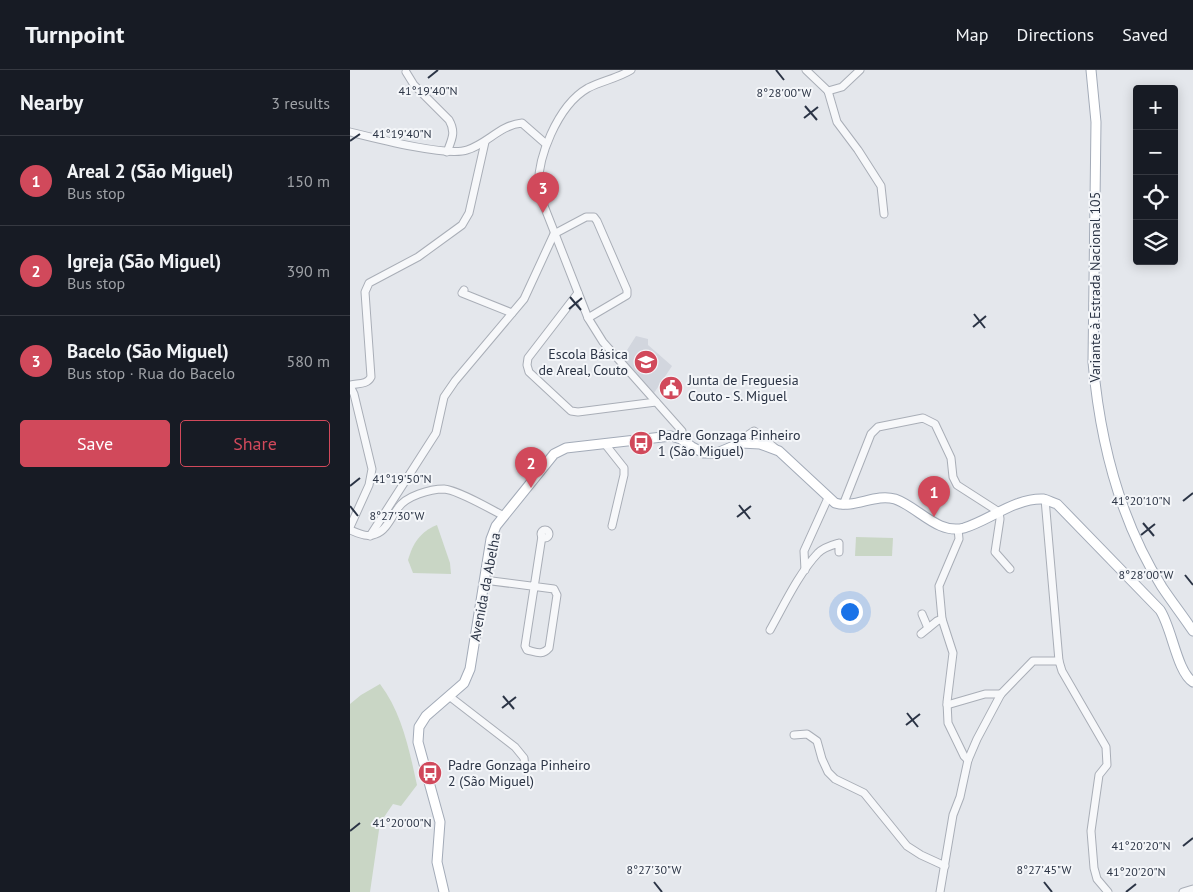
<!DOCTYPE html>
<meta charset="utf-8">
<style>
:root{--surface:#171b24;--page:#242831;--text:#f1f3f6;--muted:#9ea1a6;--line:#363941;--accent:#d1495b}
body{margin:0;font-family:"PT Sans",sans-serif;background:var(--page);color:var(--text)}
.controls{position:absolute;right:15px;top:15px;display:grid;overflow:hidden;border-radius:5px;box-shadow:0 2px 12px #0003}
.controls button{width:45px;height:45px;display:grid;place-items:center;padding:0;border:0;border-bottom:1px solid var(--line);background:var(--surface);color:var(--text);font:25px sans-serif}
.you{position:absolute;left:499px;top:541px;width:18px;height:18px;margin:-12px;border:4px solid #fff;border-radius:50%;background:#1a73e8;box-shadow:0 0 0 8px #1a73e833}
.badge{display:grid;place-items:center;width:32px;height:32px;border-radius:50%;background:var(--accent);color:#fff;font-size:16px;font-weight:700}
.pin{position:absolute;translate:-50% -41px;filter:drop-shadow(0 1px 2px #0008)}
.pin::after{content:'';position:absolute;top:26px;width:18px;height:15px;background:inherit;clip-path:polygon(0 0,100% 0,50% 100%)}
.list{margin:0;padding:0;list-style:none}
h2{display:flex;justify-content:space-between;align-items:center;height:65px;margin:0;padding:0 20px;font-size:21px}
h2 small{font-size:16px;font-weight:400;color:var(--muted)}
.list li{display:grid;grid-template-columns:32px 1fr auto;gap:15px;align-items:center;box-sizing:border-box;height:90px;padding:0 20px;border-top:1px solid var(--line)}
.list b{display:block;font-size:19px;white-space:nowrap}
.list p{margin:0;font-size:16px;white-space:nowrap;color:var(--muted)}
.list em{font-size:16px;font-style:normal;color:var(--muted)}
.actions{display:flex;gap:10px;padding:15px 20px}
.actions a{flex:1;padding:11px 0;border:1px solid var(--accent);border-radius:5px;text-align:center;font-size:18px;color:var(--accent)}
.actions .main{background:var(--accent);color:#fff}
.icon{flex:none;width:28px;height:28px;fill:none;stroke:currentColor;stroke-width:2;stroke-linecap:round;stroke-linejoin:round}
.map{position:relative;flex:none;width:843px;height:822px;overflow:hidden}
header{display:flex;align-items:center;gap:30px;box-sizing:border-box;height:70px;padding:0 25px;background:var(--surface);border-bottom:1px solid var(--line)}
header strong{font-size:24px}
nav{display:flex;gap:28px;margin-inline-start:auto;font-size:18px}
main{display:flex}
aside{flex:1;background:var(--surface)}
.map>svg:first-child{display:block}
.built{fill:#d2d6de}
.green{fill:#c9d6c5}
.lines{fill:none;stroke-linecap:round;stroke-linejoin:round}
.minor-casing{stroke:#a9aeb7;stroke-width:9}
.major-casing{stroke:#a3abb8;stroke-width:11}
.minor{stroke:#f7f8fa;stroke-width:7}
.major{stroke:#fff;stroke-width:9}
.ticks{fill:none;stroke:#2b3445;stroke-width:2}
.labels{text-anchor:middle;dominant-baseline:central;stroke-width:4;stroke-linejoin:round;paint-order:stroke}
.street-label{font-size:14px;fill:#2b3445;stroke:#f4f6f9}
.poi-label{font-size:14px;fill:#2b3445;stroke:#f4f6f9;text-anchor:start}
.ticks-label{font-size:12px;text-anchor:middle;fill:#2b3445;stroke:#f4f6f9;stroke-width:4;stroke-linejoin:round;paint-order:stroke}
</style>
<header>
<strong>Turnpoint</strong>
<nav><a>Map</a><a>Directions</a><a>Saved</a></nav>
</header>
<main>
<aside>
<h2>Nearby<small>3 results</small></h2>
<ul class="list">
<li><span class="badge">1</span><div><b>Areal 2 (São Miguel)</b><p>Bus stop</p></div><em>150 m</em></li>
<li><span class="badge">2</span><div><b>Igreja (São Miguel)</b><p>Bus stop</p></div><em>390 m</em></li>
<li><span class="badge">3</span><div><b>Bacelo (São Miguel)</b><p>Bus stop · Rua do Bacelo</p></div><em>580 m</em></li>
</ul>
<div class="actions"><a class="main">Save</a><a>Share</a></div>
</aside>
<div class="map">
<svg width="843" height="822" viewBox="0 0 843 822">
<rect width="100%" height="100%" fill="#e4e7ec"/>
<!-- built -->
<path class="built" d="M286,266L298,269V275L322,296L304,323L272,288Z"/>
<!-- green -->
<g class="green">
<path d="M87,455L100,493L101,504L63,503L58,490C63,473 70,462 87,455Z"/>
<path d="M506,467L543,468L542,486H505Z"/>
<path d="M30,614C52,643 59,679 67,715L51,736L43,734L30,753L20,822H0V634L11,625Z"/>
</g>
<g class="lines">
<!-- minor casing -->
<g class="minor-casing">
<g id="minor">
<path d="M281,0C268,8 252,11 238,18C208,35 185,90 189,123L238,248L253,272L332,361L331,369"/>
<path d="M456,0L478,21"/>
<path d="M56,2L64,15L99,50C106,62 102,69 97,82"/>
<path d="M478,21L487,52L508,80L531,116L534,144"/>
<path d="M478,21L492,17L510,0"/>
<path d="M0,62C24,68 97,87 117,80C137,74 150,55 172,53L196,74"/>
<path d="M114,220L112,223L162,243"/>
<path d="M228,223L178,288L177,295L179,302L221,341L228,342L306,332"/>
<path d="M0,315C8,313 17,315 21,307L15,222L19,213L68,187L112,155L119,143L135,72"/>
<path d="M0,316L4,324L22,399L19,415L0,457"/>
<path d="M386,373L404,361L425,378"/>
<path d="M255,374L274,398V405L262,456"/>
<path d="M695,429L709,591L712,601L756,677L757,695L749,705L741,761L744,798L747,809L758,822"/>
<path d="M493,435L521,364L528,357L573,348L585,354L601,388L603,407L607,415L649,442L650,449L645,482L660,499"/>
<path d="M608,459L609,469L589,516L592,549L603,583L597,632L598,653L614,686L618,690"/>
<circle cx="195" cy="464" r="4"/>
<path d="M0,460C8,463 17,468 26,464C36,461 42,446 48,438C56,426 80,419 94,419C108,420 140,439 154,446"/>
<path d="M20,466L86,363L94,327L105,311L174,229L204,164L236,147H244L247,151L277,220V225L238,248"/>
<path d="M455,500L454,481L478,428"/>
<path d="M134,510L204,519L207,525L199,578C192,586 186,582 177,580L175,576L192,466"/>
<path d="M572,544L578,558"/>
<path d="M420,560C434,535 449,503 468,483C474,477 482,475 489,473V482"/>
<path d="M571,564L587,551L592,549"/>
<path d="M99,626L165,677L174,688L175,698"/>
<path d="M597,635L635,624H651"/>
<path d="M444,665L457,664L467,671L472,689L478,702L485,709L514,723L557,776L571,785L595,796"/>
<path d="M590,822L603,745L610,727L618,690L627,669L651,624L683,591H709"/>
<path d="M833,822L843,819"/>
</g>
</g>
<!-- major casing -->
<g class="major-casing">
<g id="major">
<path d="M741,0L746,52L743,292C750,372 769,449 812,517C822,532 833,546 843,561"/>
<path d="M94,822L87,792L90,752L68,672L69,657L76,646L114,613L120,599L141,469L146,456L204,384L216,378L321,366L331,369L342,377L354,383H367L391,373L410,374L429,381L485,433C505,439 525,423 545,429C568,437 588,465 614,458C640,450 665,428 693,429C698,430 703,433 707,434L810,540C822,558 827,602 843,612"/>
</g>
</g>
<!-- minor -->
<use href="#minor" class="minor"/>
<!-- major -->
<use href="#major" class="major"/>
</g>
<!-- ticks -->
<path class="ticks" d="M426,0L434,10M78,8L88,0M455,36L467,50M454,48L468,37M0,71L10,64M220,227L231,240M219,239L232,228M624,244L635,258M623,257L636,246M0,416L10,408M833,431L843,423M389,435L400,449M0,436L8,446M387,447L401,436M793,453L804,466M791,465L805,454M835,505L843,515M153,626L164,639M152,638L166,627M557,643L568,657M556,655L570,644M0,761L10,753M833,776L843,768M304,812L312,822M694,812L702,822M776,822L786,814"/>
<!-- icons -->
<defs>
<g id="school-disc" transform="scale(1.25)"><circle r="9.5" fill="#d1495b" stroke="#f4f6f9"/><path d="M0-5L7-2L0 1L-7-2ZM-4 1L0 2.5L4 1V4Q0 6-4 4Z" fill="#fff"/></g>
<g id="civic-disc" transform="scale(1.25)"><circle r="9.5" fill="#d1495b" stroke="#f4f6f9"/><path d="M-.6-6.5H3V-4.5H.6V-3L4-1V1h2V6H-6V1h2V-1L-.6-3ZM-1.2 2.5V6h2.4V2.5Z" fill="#fff"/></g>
<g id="bus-disc" transform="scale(1.25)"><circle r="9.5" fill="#d1495b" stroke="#f4f6f9"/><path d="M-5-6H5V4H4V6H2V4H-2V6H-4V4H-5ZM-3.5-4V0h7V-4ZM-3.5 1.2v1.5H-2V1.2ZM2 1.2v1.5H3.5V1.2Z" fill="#fff"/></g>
</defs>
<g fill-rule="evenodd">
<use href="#school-disc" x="296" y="292"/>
<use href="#civic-disc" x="321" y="318"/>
<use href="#bus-disc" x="291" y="373"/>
<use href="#bus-disc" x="80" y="703"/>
</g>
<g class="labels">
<!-- street labels -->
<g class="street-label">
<text transform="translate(745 217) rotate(-90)">Variante à Estrada Nacional 105</text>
<text transform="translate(135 517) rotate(-79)">Avenida da Abelha</text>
</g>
<!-- poi labels -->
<g class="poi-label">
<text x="278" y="284" text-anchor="end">Escola Básica<tspan x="278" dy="16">de Areal, Couto</tspan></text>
<text x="338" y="310">Junta de Freguesia<tspan x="338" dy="16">Couto - S. Miguel</tspan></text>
<text x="308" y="365">Padre Gonzaga Pinheiro<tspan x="308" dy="16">1 (São Miguel)</tspan></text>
<text x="98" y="695">Padre Gonzaga Pinheiro<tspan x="98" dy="16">2 (São Miguel)</tspan></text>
</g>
</g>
<g class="ticks-label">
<text x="78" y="25">41°19'40"N</text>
<text x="434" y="27">8°28'00"W</text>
<text x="52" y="68">41°19'40"N</text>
<text x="52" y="413">41°19'50"N</text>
<text x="791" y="435">41°20'10"N</text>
<text x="47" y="450">8°27'30"W</text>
<text x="796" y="509">8°28'00"W</text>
<text x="52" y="757">41°20'00"N</text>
<text x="791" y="780">41°20'20"N</text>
<text x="304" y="804">8°27'30"W</text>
<text x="694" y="804">8°27'45"W</text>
<text x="786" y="806">41°20'20"N</text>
</g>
</svg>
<div class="controls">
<button>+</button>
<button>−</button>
<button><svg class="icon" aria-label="locate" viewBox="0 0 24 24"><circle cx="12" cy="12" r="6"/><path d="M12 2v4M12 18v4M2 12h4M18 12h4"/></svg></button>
<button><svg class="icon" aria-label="layers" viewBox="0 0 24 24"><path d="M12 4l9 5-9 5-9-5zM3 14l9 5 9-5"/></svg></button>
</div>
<div class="you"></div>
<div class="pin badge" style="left:584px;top:447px">1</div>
<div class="pin badge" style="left:181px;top:418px">2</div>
<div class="pin badge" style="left:193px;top:143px">3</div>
</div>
</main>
